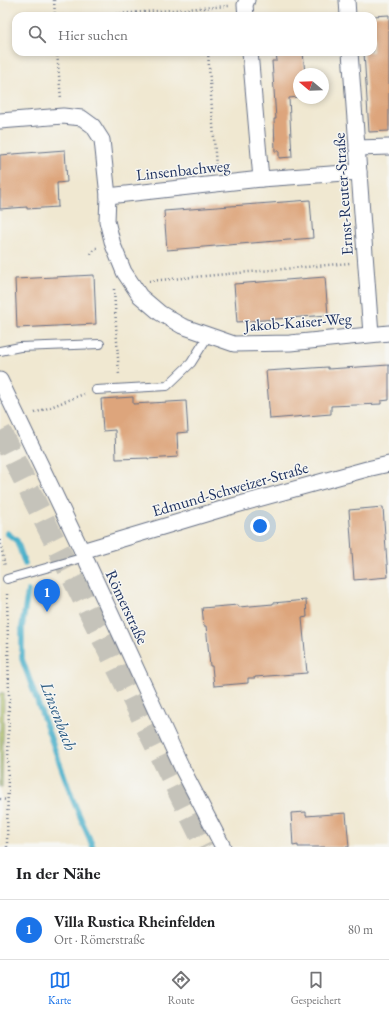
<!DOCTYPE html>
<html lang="de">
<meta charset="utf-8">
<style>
:root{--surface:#fff;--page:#f6f6f6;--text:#202124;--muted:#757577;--line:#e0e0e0;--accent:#1a73e8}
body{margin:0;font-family:"EB Garamond",serif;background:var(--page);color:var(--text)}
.compass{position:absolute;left:293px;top:68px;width:36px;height:36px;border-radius:50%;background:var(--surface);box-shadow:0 2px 6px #0003;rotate:289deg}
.you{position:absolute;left:260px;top:526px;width:14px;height:14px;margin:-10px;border:3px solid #fff;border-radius:50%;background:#1a73e8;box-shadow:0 0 0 6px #1a73e833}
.badge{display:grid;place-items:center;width:26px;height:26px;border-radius:50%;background:var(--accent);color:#fff;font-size:13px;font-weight:700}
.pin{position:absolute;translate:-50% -33px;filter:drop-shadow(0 1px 2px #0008)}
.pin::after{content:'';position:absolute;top:21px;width:14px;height:12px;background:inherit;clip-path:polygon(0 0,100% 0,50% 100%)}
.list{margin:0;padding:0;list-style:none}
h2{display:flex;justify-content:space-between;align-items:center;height:52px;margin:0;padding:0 16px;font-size:17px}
h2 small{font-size:13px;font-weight:400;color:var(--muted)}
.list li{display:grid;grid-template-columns:26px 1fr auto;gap:12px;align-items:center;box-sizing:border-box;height:60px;padding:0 16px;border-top:1px solid var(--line)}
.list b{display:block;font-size:15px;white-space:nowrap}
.list p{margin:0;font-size:13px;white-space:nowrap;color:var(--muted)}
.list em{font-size:13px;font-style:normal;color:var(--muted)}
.icon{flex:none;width:22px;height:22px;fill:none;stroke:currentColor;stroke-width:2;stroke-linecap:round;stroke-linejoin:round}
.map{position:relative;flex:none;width:389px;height:847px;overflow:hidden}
.search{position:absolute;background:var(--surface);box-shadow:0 2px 6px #0003;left:12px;right:12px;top:12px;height:44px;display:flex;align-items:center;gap:10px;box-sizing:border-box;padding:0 14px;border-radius:12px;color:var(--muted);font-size:15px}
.sheet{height:112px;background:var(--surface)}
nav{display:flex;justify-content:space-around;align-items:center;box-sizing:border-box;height:56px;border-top:1px solid var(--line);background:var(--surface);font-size:11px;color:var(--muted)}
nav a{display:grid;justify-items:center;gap:2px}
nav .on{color:var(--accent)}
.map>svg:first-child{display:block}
.green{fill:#b8c86b;stroke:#6a7c64}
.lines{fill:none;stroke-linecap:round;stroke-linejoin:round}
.stream{stroke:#4bb0ca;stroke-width:5.5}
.building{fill:#dda57c}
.primary-tunnel{stroke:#c5c3ba;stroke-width:22;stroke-dasharray:22 11;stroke-linecap:butt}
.service-casing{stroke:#667086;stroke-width:10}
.minor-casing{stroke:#667086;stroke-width:17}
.path{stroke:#667086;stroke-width:2.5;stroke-dasharray:1 3;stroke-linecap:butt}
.service{stroke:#fff;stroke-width:8}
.minor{stroke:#fff;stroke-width:15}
.labels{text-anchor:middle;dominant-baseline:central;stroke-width:3;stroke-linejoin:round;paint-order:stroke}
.street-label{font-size:16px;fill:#1b2f5e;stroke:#f6f6f2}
.water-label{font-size:17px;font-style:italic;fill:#2c5c84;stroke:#f6f6f2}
</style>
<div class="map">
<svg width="389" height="847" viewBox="0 0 389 847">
<rect width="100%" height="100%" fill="#f6f6f2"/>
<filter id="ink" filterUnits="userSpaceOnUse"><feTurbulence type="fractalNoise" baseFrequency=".025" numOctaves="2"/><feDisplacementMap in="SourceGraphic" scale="8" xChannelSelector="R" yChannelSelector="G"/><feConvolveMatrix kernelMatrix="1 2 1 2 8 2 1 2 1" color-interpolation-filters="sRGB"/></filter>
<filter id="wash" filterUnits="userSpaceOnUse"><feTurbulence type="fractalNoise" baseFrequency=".012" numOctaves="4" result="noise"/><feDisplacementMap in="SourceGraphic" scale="16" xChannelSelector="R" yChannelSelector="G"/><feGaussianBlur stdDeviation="0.9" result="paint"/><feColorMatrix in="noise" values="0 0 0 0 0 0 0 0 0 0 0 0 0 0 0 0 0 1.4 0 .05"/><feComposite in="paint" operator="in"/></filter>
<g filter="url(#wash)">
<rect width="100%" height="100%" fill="#f0e8d1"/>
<!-- green -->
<path class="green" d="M0,693H4L2,787H0Z"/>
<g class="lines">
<!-- stream -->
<g class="stream">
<path d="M7,533L17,541L25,564"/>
<path d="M28,591L22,627V659L73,800L93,847"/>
</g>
</g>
<g id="blocks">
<!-- building -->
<g class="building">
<path d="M389,15V131L369,132L364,52H373V16Z"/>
<path d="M276,52H303L305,74H299V97L289,98L292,157L279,158V151H275L274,119H276L272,61H277Z"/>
<path d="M65,150L67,182L57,183L58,207L27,209V207L0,209V155Z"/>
<path d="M310,200L313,238L167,250L164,211Z"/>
<path d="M94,275L96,324L17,328L15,279Z"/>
<path d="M325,277L328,315L237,322L234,284Z"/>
<path d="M389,365V400L381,401V404L331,406V414L270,419L266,371L328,367V369Z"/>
<path d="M133,397V404L186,401L188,432L177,433L178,457L148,459V458L116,459L115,430L103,431L101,399Z"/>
<path d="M383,507L388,577L354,580L349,510Z"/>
<path d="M306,600L307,617L302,618L307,673L255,677V678H248V683L214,686L212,666H210L207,635L206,626H204L202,608L238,605L239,607L273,604V603Z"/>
<path d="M306,812V816L346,813L349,847H298V845L293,846L291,813Z"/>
</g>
</g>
</g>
<g filter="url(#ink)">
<use href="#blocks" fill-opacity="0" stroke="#667086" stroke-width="1"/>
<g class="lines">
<!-- primary-tunnel -->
<path class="primary-tunnel" d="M0,431L206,847"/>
<!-- service casing -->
<g class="service-casing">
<g id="service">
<path d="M0,351L20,347L100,344"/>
<path d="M96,390L167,386L191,363L208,336"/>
<path d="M7,579L85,557"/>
</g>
</g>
<!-- minor casing -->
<g class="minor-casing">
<g id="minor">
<path d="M347,0L348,16"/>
<path d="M246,16L245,5L247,0"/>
<path d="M250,52L261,179"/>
<path d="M350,52L371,334"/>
<path d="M0,121L63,116L82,118L93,126L102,140L108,196L107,221L113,245L124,272L140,296L160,313L182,326L234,344L290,343L389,333"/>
<path d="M357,148L389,147"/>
<path d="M108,196L261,179L359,172"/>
<path d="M0,380L82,551L183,770L223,847"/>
<path d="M82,551L222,509L367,469L389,464"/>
</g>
</g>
<!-- path -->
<g class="path">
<path d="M54,0L55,16"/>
<path d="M204,8L205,16"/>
<path d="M88,16L229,6"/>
<path d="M57,52L61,99"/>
<path d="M208,52L216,167"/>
<path d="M91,254L95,248H98"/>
<path d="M149,281L350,263"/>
<path d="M114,289L119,376"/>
<path d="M35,413L84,394"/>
<path d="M0,540L5,567"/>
<path d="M0,799L8,800"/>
<path d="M7,847L9,696L7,592"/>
</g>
<!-- service -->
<use href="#service" class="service"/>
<!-- minor -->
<use href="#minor" class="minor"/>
</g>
</g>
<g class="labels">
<!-- street labels -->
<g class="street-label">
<text transform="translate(183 170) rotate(-6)">Linsenbachweg</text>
<text transform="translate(343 194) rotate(-94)">Ernst-Reuter-Straße</text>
<text transform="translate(298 322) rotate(-4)">Jakob-Kaiser-Weg</text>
<text transform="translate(230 489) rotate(-16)">Edmund-Schweizer-Straße</text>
<text transform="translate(127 607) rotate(65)">Römerstraße</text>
</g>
<!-- water labels -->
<g class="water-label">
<text transform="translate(59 716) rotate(69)">Linsenbach</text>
</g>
</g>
</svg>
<svg class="compass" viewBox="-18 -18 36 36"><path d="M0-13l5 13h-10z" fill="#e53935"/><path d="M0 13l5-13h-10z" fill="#757577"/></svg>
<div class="you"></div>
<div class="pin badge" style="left:47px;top:612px">1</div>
<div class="search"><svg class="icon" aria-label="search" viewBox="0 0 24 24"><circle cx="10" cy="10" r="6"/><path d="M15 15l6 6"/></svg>Hier suchen</div>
</div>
<section class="sheet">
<h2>In der Nähe<small></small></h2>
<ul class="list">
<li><span class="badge">1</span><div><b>Villa Rustica Rheinfelden</b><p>Ort · Römerstraße</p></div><em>80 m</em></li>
</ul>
</section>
<nav>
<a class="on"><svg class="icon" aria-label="map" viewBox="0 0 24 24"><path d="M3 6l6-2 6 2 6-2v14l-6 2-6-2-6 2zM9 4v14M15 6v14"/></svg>Karte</a>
<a><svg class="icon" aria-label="directions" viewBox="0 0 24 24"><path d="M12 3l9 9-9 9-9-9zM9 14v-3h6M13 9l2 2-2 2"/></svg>Route</a>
<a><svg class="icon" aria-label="saved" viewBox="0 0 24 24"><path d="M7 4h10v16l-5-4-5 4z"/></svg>Gespeichert</a>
</nav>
